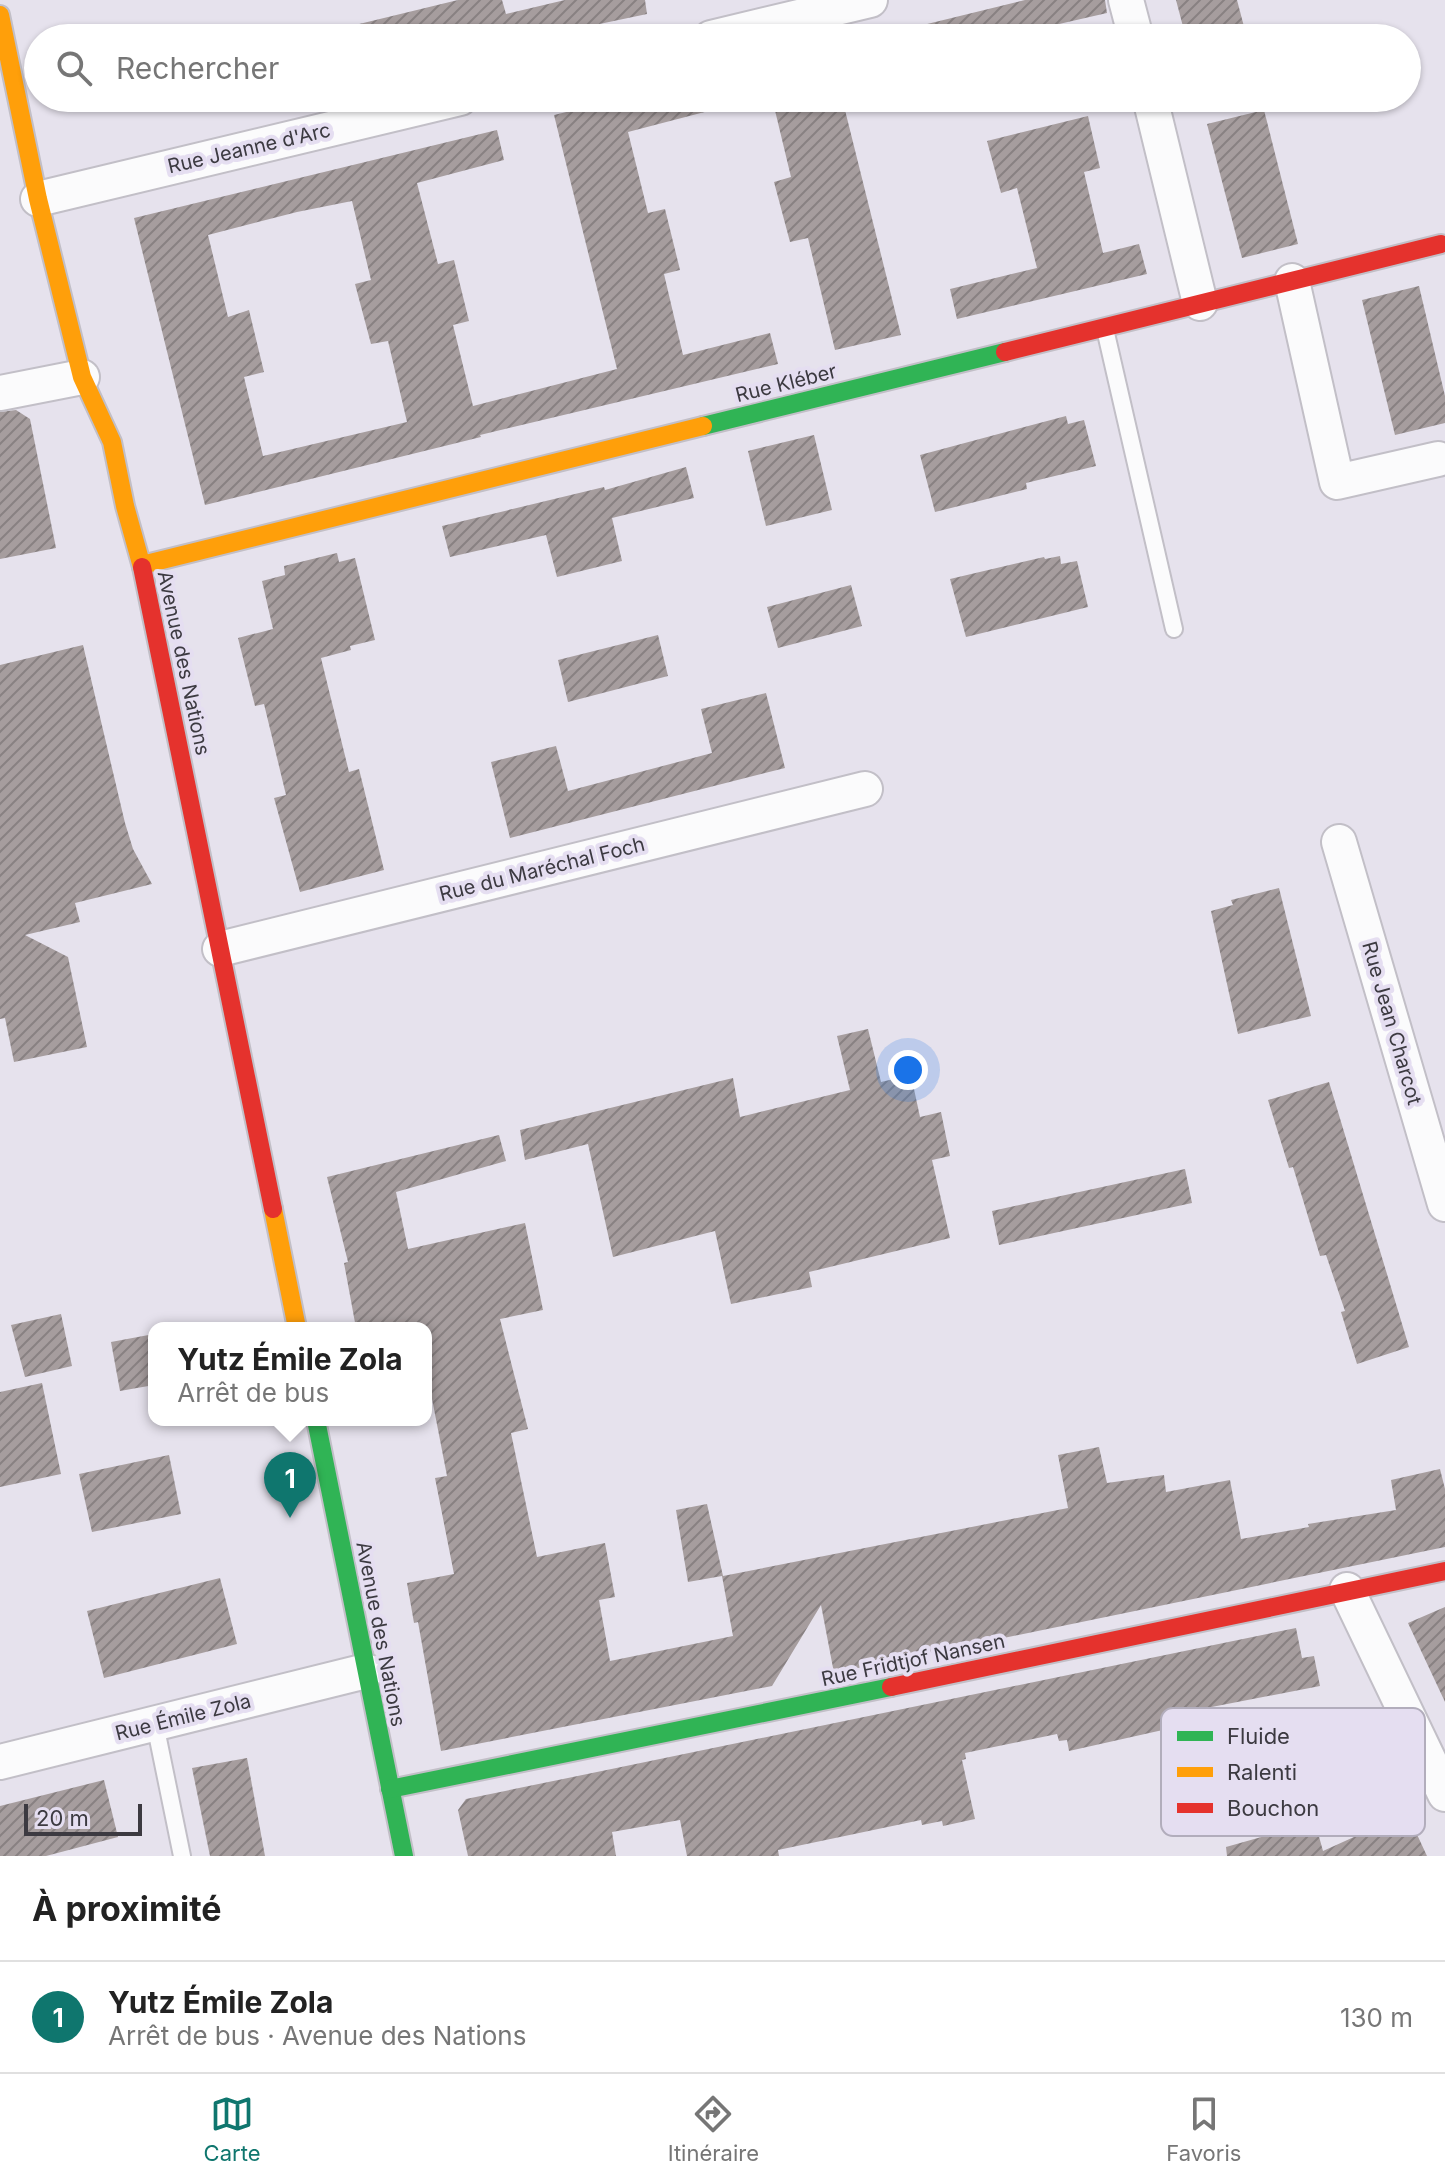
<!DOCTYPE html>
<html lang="fr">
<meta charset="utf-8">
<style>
:root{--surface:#fff;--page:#f6f6f6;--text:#222;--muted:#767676;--line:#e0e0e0;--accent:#0f766e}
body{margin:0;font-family:Inter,sans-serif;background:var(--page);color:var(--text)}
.scale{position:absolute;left:24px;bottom:20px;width:118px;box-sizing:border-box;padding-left:8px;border:4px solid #3c3a41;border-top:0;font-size:22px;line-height:28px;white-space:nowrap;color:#3c3a41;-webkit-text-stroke:6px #e5def1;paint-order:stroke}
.you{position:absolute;left:908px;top:1070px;width:28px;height:28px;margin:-20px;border:6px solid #fff;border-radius:50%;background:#1a73e8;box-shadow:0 0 0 12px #1a73e833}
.badge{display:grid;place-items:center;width:52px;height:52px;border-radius:50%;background:var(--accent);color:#fff;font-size:26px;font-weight:700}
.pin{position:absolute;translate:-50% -66px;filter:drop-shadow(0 2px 4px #0008)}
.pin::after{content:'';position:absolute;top:42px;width:28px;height:24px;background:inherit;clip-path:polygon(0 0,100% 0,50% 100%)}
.popup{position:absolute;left:148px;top:1322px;width:284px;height:104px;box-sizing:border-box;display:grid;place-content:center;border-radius:16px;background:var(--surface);filter:drop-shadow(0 2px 6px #0005);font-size:26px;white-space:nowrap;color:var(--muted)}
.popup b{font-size:30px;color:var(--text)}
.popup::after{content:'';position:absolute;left:50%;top:100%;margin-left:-16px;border:16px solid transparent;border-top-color:var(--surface)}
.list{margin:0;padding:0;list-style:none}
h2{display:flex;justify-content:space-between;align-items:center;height:104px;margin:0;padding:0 32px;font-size:34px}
h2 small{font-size:26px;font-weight:400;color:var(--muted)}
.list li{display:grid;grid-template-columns:52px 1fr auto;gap:24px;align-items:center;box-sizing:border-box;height:112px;padding:0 32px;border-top:2px solid var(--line)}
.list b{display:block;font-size:30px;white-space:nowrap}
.list p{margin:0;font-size:26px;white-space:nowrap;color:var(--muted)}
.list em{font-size:26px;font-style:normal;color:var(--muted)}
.icon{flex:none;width:44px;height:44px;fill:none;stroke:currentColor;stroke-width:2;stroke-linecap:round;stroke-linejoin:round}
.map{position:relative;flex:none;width:1445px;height:1856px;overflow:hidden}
.search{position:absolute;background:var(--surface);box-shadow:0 2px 6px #0004;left:24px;right:24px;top:24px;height:88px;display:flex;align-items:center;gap:20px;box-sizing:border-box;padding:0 28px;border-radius:44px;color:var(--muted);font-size:30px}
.sheet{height:216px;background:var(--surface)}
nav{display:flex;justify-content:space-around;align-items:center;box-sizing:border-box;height:112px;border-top:2px solid var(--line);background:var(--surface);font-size:22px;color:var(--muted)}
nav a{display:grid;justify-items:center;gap:4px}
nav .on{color:var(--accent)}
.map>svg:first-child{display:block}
.building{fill:url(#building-hatch);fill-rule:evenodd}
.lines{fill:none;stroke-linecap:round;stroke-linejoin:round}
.lane-casing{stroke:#c2bfc7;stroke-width:20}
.street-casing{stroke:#c2bfc7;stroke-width:38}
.fast-casing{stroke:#c2bfc7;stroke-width:22}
.slow-casing{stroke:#c2bfc7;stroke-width:22}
.jam-casing{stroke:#c2bfc7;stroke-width:22}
.lane{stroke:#fbfbfc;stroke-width:16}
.street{stroke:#fbfbfc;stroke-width:34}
.fast{stroke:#30b455;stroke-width:18}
.slow{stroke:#ff9f0a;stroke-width:18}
.jam{stroke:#e5322d;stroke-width:18}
.labels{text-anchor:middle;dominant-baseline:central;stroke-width:8;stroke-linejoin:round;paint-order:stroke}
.street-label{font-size:20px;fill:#3c3a41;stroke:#e5def1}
.key{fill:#e5def1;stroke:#b2adbc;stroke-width:2}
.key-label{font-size:22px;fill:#3c3a41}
</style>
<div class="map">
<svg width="1445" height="1856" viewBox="0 0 1445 1856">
<defs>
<pattern id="building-hatch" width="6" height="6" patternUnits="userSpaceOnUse" patternTransform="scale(2)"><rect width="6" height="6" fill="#a69d9e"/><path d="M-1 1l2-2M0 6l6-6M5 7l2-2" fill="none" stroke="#888182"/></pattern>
</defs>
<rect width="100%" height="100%" fill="#e6e2ed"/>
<!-- building -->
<g class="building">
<path d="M458,0H502L506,14L565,0H645L647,14L533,38H353L351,26Z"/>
<path d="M1025,0H1105L1107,13L1046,27L1049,38H921L919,26Z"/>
<path d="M1176,0H1237L1247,38H1186Z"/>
<path d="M624,98H714L716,109L628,132L648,213L665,209L680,270L664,274L683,355L770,333L778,364L480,435L481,437L205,505L134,218L497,130L504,160L417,183L438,264L454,260L469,321L453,325L473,406L617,369L554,115ZM352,201L371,280L355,284L371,344L388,341L407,422L263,456L244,377L264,372L249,310L228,317L208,235L297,212Z"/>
<path d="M772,98H842L901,335L835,350L808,238L790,242L774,182L791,177Z"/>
<path d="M1264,110L1298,244L1242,258L1207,124Z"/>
<path d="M1088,116L1100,168L1084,172L1103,253L1139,244L1147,274L957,319L950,289L1037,268L1017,188L1001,193L987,141Z"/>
<path d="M1419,286L1445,396V423L1395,435L1362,300Z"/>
<path d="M16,410L30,419L56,548L0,559V412Z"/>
<path d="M1066,416L1068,424L1084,420L1096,466L1026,483L1027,489L935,512L920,455Z"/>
<path d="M814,435L832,510L766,526L748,451Z"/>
<path d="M686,467L694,498L612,518L622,561L557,577L546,535L450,557L442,526L604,487L605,490Z"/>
<path d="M337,553L339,562L355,558L375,640L350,646L351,650L321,658L349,772L359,769L384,870L300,892L274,798L286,795L264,704L255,706L238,638L273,629L262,581L285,575L284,566Z"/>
<path d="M1060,556L1061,564L1077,561L1088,607L966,637L950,579L1044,557L1045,559Z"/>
<path d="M851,585L862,626L778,648L767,607Z"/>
<path d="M658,635L668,676L568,702L558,660Z"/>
<path d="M83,645L125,823L133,849L152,884L75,903L80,922L25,935L68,957L87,1047L14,1062L5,1018L0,1019V665Z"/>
<path d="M766,693L785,768L510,838L491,762L556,746L568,791L712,753L701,709Z"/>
<path d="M1279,888L1311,1016L1238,1034L1211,911L1233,905L1231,900Z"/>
<path d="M868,1029L881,1082L911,1075L920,1117L941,1112L950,1156L932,1160L950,1238L809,1272L812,1287L731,1304L715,1231L613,1257L588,1144L525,1160L520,1130L733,1078L740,1117L850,1090L837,1036Z"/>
<path d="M1329,1082L1409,1347L1357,1364L1341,1312L1345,1311L1326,1255L1320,1256L1293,1167L1289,1168L1268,1100Z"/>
<path d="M499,1135L506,1161L396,1192L408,1249L525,1223L543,1310L500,1319L528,1429L511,1433L537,1557L605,1543L615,1597L599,1600L610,1661L733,1636L722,1576L688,1582L676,1510L707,1504L723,1576L1068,1508L1058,1455L1099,1447L1107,1483L1164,1475L1166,1492L1230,1480L1241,1539L1309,1527L1308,1524L1396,1510L1391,1480L1440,1469L1445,1489V1547L834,1673L821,1605L772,1686L441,1751L418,1622L414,1623L407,1583L454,1574L435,1478L447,1476L426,1368V1328H356L344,1263L348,1262L327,1177Z"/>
<path d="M1185,1169L1192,1203L999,1245L992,1211Z"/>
<path d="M61,1314L72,1366L25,1377L11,1325Z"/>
<path d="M154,1334V1385L120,1391L111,1342Z"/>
<path d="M42,1383L61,1474L0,1487V1392Z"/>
<path d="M169,1455L181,1514L92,1532L79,1474Z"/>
<path d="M220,1578L237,1644L104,1678L87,1611Z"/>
<path d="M1445,1607V1702L1408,1623Z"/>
<path d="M1296,1628L1302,1658L1314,1656L1320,1686L1191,1711L1194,1723L1069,1751L1067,1740L1059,1741L1057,1734L965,1753L966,1759L962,1760L975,1819L943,1826L942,1821L922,1825L921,1820L778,1850L779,1856H687L680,1820L612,1832L616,1856H468L458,1810L466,1799Z"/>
<path d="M247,1758L265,1856H210L192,1768Z"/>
<path d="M104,1780L118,1837L46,1856H0V1806Z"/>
<path d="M1407,1813L1427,1856H1227L1226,1847L1315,1822L1323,1851Z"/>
</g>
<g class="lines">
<!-- lane casing -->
<g class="lane-casing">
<g id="lane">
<path d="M1105,329L1174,629"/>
<path d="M155,1724L182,1856"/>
</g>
</g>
<!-- street casing -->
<g class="street-casing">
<g id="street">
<path d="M1126,0L1136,38"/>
<path d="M711,38L870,0"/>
<path d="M1150,98L1200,303"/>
<path d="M38,199L460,98"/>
<path d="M1292,281L1337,482L1438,459"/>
<path d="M0,393L82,377"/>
<path d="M1339,842L1445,1204"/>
<path d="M220,949L865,789"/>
<path d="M1347,1590L1445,1794"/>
<path d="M0,1762L366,1671"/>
</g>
</g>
<!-- fast casing -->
<g class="fast-casing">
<g id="fast">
<path d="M703,426L1005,352"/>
<path d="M316,1420L404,1856"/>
<path d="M390,1789L891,1687"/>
</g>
</g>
<!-- slow casing -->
<g class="slow-casing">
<g id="slow">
<path d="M0,15L38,199L82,377L112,442L125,506L142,567"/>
<path d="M142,565L703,426"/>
<path d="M273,1209L297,1328"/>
</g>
</g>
<!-- jam casing -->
<g class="jam-casing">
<g id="jam">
<path d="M1005,352L1441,244"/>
<path d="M142,567L273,1209"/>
<path d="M891,1687L1445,1571"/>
</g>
</g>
<!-- lane -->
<use href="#lane" class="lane"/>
<!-- street -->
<use href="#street" class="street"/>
<!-- fast -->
<use href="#fast" class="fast"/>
<!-- slow -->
<use href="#slow" class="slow"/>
<!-- jam -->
<use href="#jam" class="jam"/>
</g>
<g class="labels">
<!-- street labels -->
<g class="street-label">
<text transform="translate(249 148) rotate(-13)">Rue Jeanne d'Arc</text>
<text transform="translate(786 383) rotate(-14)">Rue Kléber</text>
<text transform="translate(184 663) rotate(78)">Avenue des Nations</text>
<text transform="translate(542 869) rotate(-14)">Rue du Maréchal Foch</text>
<text transform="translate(1392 1023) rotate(74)">Rue Jean Charcot</text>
<text transform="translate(381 1634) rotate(79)">Avenue des Nations</text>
<text transform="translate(913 1660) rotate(-12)">Rue Fridtjof Nansen</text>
<text transform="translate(183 1717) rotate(-14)">Rue Émile Zola</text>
</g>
</g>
<!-- legend -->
<rect x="1161" y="1708" width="264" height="128" rx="12" class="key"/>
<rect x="1177" y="1731" width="36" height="10" fill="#30b455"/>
<rect x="1177" y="1767" width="36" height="10" fill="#ff9f0a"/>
<rect x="1177" y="1803" width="36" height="10" fill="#e5322d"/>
<g class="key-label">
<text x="1227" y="1744">Fluide</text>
<text x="1227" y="1780">Ralenti</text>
<text x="1227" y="1816">Bouchon</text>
</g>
</svg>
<div class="scale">20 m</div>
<div class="you"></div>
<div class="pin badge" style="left:290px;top:1518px">1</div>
<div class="popup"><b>Yutz Émile Zola</b>Arrêt de bus</div>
<div class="search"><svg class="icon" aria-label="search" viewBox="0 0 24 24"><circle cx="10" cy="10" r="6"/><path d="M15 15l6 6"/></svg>Rechercher</div>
</div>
<section class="sheet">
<h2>À proximité<small></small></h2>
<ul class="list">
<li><span class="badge">1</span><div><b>Yutz Émile Zola</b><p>Arrêt de bus · Avenue des Nations</p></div><em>130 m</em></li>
</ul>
</section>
<nav>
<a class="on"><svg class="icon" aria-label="map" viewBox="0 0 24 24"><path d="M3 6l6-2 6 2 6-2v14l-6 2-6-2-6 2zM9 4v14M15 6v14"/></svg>Carte</a>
<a><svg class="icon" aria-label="directions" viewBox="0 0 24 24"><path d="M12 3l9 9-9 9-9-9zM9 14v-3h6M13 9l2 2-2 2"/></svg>Itinéraire</a>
<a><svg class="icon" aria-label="saved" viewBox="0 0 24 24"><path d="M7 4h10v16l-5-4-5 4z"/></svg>Favoris</a>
</nav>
